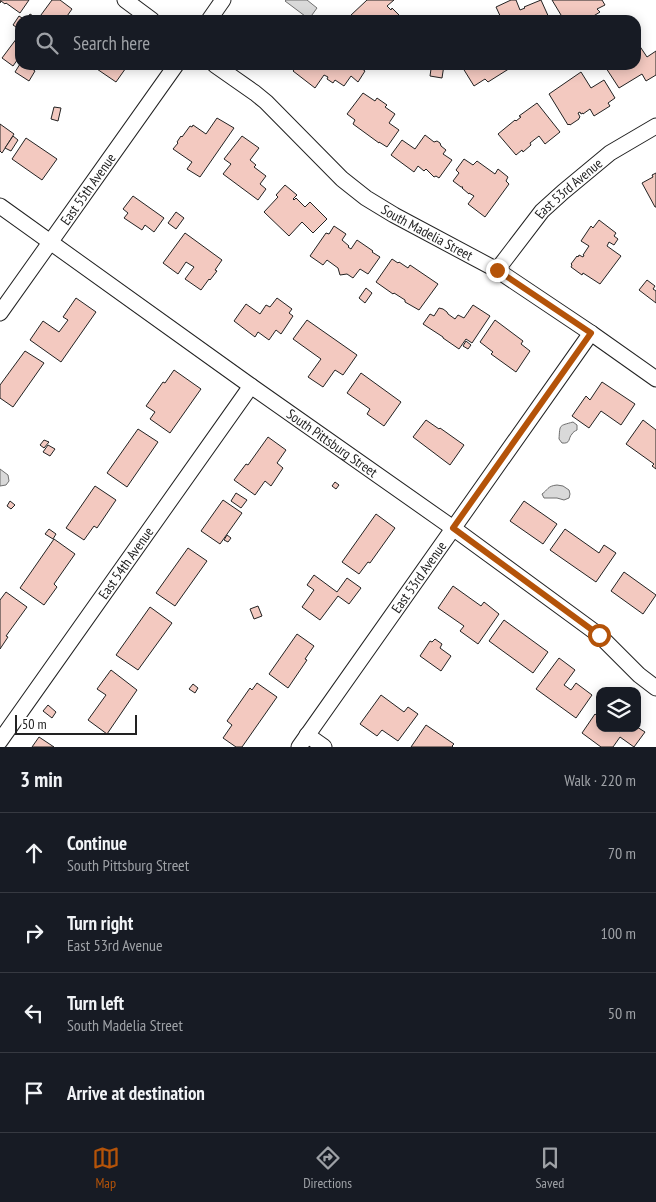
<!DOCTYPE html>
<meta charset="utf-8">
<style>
:root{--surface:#171b24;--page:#242831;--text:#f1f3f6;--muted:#9ea1a6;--line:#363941;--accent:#b45309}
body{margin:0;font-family:"PT Sans Narrow",sans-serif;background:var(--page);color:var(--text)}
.controls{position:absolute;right:15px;bottom:15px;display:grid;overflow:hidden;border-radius:10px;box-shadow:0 2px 12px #0003}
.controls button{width:45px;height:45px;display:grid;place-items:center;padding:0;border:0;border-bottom:1px solid var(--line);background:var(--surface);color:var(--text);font:25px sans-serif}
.scale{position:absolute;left:15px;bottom:12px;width:122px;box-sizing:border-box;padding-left:5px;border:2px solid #222;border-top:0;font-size:14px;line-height:18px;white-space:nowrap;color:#222;-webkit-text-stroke:4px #fff;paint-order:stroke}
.stop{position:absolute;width:15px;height:15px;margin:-11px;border:4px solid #b45309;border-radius:50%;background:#fff}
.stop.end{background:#b45309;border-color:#fff;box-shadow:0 1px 5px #0008}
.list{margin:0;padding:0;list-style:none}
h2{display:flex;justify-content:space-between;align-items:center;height:65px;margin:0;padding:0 20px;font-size:21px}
h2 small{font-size:16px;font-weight:400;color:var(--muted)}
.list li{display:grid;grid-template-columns:32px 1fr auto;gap:15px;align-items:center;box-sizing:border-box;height:80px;padding:0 20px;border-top:1px solid var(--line)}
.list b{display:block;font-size:19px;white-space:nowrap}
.list p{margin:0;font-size:16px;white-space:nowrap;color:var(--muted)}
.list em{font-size:16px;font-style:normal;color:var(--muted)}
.icon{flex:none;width:28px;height:28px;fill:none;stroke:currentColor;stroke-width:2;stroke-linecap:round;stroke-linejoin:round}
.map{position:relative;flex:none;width:656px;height:747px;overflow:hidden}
.search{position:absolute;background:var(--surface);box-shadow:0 2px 12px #0003;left:15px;right:15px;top:15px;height:55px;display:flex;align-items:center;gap:12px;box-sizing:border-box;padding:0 18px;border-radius:15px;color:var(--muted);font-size:19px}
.sheet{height:385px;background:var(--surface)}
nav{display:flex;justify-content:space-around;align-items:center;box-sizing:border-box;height:70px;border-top:1px solid var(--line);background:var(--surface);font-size:14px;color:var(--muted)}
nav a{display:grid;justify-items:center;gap:2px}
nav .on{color:var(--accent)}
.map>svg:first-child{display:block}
.water{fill:#d9d9d9;stroke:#6f6f6f}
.building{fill:#f3c9c0;stroke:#222}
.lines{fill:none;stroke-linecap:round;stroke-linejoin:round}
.minor-casing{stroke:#222;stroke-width:17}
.minor{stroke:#fff;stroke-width:15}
.route{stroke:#b45309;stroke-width:6}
.labels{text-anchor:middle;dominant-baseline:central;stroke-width:4;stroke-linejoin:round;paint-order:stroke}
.street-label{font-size:14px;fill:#222;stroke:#fff}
</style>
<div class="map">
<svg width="656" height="747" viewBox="0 0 656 747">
<rect width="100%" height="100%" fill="#fff"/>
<!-- water -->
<g class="water">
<path d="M286,0H307L317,8L309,19L285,1Z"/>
<path d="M573,422L577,425V430C575,431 573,432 572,434C568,438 571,444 562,443L559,439C560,424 559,426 573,422Z"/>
<path d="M0,469L8,475L9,481L6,485L0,486Z"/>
<path d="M557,485L563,486L569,490L570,494L569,498L564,500L557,498H544L542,494C548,490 547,486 557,485Z"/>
</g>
<!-- building -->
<g class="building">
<path d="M0,0H29L20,13L6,3L5,4L1,1L0,3Z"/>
<path d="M52,0H60L72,9L65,19L66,20H26L30,14L38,19Z"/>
<path d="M367,0H394L387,6L391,10L392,8L401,17L398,20H354L350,16Z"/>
<path d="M511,0H516L520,10L525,8L524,7L541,0L550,20H502L496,7Z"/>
<path d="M552,0H602L605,5L597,9L600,12L587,20H564Z"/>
<path d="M19,16L25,20H20L19,29L13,25Z"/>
<path d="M20,34V56L13,66L2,58Z"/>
<path d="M637,42L647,57L656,51V75L646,81L642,74L619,88L606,68L609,65H636V43Z"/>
<path d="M20,64L27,65L35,71L29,81L15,72Z"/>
<path d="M87,65H128L116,82L94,67H91Z"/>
<path d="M298,65H357L365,71L358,82L351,76L344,86L335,80L333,83L327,79L328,77L324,75L315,88L293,71Z"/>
<path d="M410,65H444L442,78L430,76L431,69Z"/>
<path d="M461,65H515L488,82L485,79L474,86Z"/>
<path d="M581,72L591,88L604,80L615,98L608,103L610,106L594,116L590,109L583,114V113L581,114L580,112L578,113L580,117L579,118V119L570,125L569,124L568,125L549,94Z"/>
<path d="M363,93L375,101L377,98L387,105L385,107L395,114L389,123L399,130L387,147L379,142V143L353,124L355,120L347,114Z"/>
<path d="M537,103L560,132L545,144L539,136L530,143L531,145L523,152L522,150L516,155L498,134L515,120L516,121L521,117L519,116Z"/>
<path d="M54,107L61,108L58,121L51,119Z"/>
<path d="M217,118L234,128L200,177L187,169L192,162L173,149L178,143L177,142L181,136L182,137L190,126L192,127L193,125L206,134Z"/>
<path d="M0,124L14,134L2,153L0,151Z"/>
<path d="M425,135L434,142L437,141L440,143L441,146L446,150L443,154L452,160L439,178L436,176L434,177L426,169L424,171L418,166L414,172L391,155L402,140L415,149Z"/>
<path d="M13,136L18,140L11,151L5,148Z"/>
<path d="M242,136L259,148L250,160L256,165L254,167L266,176L260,184L266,189L258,200L223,174L231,164L224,159Z"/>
<path d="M26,138L57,159L42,180L12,159Z"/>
<path d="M464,159L473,165L477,161L495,174L498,169L508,177L506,181L509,184L485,217L468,204L474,196L469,193V194L462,188L463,187H461L453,181L459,173L456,170Z"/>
<path d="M656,173V207H655L642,183L653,177L652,175Z"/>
<path d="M285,185L297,195L293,199L294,200L296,198L305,207L310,202L327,219L313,233L302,222L289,236L264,212L278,197L276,195Z"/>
<path d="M133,196L164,218L154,232L145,225L142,230L124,218L128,213L123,209Z"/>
<path d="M176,212L184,218L176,229L168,223Z"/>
<path d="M599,220L616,233L614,236L618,239L614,245L609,242L607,246L621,256L600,284L583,273L582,275L571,267L572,265L571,264L577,256L578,257L579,255L583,257L584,255H583L589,246L581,241L591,226L593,228Z"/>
<path d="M334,226L346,234L342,240L349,246L348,247L351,249L357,240L373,251L372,252L380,257L368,274L360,269L353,278L347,274L340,275L338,268L327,260L323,265L310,256L326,233L329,234Z"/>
<path d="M185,233L222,260L215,270L217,271L210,280L209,279L201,290L185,279L194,267L186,262L178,274L163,263Z"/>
<path d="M392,259L398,263L399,262L408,268L410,265L438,284L419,310L405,302V300L394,293L393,294L376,282Z"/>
<path d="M647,280L655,286L653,289L656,291V303L639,290Z"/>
<path d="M366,288L372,293L365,303L359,298Z"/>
<path d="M76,298L96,312L61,362L30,340L43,321L59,332L68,320L63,317Z"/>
<path d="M277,298L292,309L289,313L293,316L281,334L276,330L269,340L258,332L255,337L234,321L246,304L260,314L266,305L270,307Z"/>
<path d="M473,305L490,316L472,343L466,339L459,349L443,338V337L423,324L430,314L434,316L439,308L443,309L447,312L448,314L455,319L458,315L464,318Z"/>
<path d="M307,320L357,355L343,375L335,370L323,387L308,377L321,359L293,339Z"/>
<path d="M495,320L523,341L521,344L530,351L516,372L491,354L493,352L480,342Z"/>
<path d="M466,341L471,345L468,349L463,346Z"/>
<path d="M25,351L44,363L13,407L0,398V385Z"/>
<path d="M174,370L201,389L170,433L150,419L155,412L146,406L163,382L165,383Z"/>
<path d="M361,373L401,402L384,426L367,414L370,409L347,393Z"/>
<path d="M602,382L635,404L621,425L601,411L589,428L572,416L586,396L590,400Z"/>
<path d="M426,420L439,429L440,428L464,445L450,465L413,437Z"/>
<path d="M643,420L656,430V469L652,466L654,464L626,444Z"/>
<path d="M138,429L158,442L127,487L107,473Z"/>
<path d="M268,437L286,450L277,463L283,468L271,486L265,481L255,495L234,480L246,464L248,465Z"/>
<path d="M44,440L49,442L44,448L40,445Z"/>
<path d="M48,445L55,449L50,456L43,452Z"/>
<path d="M335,482L339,485L336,489L332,486Z"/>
<path d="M95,486L116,500L97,528L94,526L84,540L66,528Z"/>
<path d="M236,493L247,500L241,508L231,501Z"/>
<path d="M223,500L242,513L220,544L201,531Z"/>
<path d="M10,501L15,505L11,509L7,506Z"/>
<path d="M524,501L557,524L543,544L510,521Z"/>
<path d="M376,514L395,528L370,563L368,562L359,574L342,562Z"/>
<path d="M49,529L56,534L53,539L45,534Z"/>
<path d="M565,529L599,553L604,545L616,553L596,582L550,550Z"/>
<path d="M227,535L231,538L228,542L224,540Z"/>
<path d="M54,539L75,554L54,584L57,587L44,605L20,588Z"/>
<path d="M188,548L207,561L175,606L156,593Z"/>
<path d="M624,572L656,595L643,614L611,591Z"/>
<path d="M314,575L337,592L347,578L361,588L349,604L338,596L320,620L302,607L314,590L307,585Z"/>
<path d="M453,586L481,606L484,602L499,614L478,644L460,631L464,626L438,608Z"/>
<path d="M6,592L27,607L6,636L8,637L0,649V600Z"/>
<path d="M258,606L262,616L254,619L250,609Z"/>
<path d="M150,607L172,623L138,670L116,655Z"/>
<path d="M504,620L548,652L533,673L489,641Z"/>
<path d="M297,634L314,646L305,659L307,660L288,688L269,674Z"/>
<path d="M435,639L442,644L440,648L451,656L441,671L420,656L430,641L432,642Z"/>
<path d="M559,658L575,670L564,685L571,690L576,683L592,695L576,718L536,689Z"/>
<path d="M111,670L137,690L107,734L88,720L106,695L97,689Z"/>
<path d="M257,683L277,697L242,747H236L223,738L232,725L227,721L250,688L252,690Z"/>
<path d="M193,684L198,688L195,693L189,689Z"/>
<path d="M381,695L404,712L408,707L418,714L398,741L382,730L377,736L360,724Z"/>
<path d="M48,705L56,712L52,718L43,711Z"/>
<path d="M595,714L600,718V728H615L620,732L622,728H637V727L645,732L634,747L620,737L613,747H601L582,733Z"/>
<path d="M426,725L454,744L452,746L453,747H411Z"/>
<path d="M39,737L54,747H32Z"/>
</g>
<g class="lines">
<!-- minor casing -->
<g class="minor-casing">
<g id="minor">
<path d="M125,0L152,20"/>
<path d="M209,20L223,0"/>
<path id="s1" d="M215,65L255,93L266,102L342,179L366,198L394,215L497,270L591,333L656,379"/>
<path id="s2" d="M0,206L251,386L453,528L599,635L639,675L656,688"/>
<path id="s3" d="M497,270L542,211L563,192L610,153L656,126"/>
<path id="s4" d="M0,313L176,65"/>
<path d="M307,735L324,747"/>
<path id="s5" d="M0,741L251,386"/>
<path id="s6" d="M299,747L591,333"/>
</g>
</g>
<!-- minor -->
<use href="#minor" class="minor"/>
</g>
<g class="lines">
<!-- route -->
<path class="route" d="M497,270L591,333L453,528L599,635"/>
</g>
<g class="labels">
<!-- street labels -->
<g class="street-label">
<text stroke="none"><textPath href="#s4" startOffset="152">East 55th Avenue</textPath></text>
<text stroke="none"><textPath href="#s3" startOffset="109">East 53rd Avenue</textPath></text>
<text stroke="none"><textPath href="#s1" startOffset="272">South Madelia Street</textPath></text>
<text stroke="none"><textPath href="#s2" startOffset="408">South Pittsburg Street</textPath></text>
<text stroke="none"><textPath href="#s5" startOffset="218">East 54th Avenue</textPath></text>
<text stroke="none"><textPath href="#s6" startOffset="208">East 53rd Avenue</textPath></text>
</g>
</g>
</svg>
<div class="controls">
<button><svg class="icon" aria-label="layers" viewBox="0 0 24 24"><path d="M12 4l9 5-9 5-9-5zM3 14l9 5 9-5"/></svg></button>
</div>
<div class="scale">50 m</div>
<div class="stop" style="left:599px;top:635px"></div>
<div class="stop end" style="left:497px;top:270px"></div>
<div class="search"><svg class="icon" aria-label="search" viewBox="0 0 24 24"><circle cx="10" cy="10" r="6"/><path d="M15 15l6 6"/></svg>Search here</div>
</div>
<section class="sheet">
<h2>3 min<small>Walk · 220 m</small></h2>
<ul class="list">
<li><svg class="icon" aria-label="ahead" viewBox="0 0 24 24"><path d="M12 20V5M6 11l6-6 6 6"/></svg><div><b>Continue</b><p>South Pittsburg Street</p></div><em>70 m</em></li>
<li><svg class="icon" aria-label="right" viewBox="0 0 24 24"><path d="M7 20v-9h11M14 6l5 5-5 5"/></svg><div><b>Turn right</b><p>East 53rd Avenue</p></div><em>100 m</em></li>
<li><svg class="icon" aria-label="left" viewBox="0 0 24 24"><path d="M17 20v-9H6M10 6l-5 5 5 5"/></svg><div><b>Turn left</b><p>South Madelia Street</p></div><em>50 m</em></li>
<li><svg class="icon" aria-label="arrive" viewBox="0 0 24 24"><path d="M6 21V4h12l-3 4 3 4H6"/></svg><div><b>Arrive at destination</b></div></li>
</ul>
</section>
<nav>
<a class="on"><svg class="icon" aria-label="map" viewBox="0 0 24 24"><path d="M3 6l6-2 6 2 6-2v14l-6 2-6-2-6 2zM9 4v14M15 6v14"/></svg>Map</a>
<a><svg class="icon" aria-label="directions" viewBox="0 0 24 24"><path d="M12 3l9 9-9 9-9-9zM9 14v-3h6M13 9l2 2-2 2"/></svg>Directions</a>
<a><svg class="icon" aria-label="saved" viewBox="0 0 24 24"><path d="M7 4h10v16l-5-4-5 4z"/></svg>Saved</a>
</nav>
